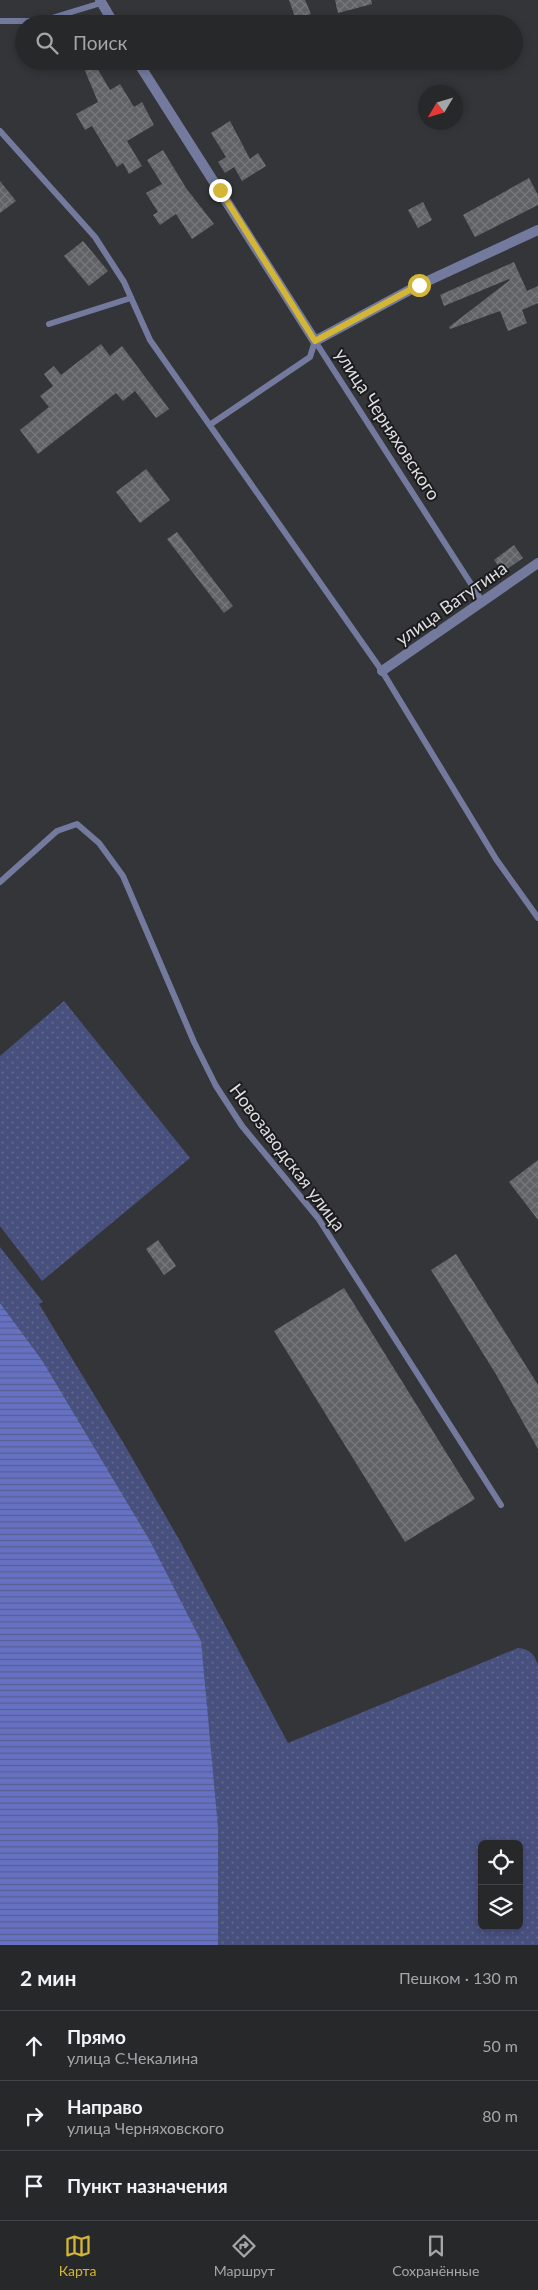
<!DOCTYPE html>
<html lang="ru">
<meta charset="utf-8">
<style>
:root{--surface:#27282a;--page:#333436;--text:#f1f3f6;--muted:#a4a6a8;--line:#434447;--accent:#d3b635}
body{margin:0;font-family:Lato,sans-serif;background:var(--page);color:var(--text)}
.controls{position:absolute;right:15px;bottom:15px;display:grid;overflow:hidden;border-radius:8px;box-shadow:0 2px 8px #0003}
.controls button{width:45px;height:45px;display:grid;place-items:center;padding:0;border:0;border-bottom:1px solid var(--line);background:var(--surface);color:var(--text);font:25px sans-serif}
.compass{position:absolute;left:418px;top:85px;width:45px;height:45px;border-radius:50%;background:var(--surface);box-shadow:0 2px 8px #0003;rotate:232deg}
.stop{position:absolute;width:15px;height:15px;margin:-11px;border:4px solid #d3b635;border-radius:50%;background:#fff}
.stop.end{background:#d3b635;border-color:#fff;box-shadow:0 1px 5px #0008}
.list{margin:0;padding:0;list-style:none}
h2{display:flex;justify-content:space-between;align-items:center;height:65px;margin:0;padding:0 20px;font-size:21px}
h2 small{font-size:16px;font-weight:400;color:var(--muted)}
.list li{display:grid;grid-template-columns:32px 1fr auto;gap:15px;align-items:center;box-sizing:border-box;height:70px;padding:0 20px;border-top:1px solid var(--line)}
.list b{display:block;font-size:19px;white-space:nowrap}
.list p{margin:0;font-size:16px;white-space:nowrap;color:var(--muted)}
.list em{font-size:16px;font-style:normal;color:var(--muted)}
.icon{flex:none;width:28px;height:28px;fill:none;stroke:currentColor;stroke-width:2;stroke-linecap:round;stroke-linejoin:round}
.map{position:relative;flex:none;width:538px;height:1945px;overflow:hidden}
.search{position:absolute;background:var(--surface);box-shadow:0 2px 8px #0003;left:15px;right:15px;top:15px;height:55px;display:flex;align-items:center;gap:12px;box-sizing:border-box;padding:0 18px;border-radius:28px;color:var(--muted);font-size:19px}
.sheet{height:275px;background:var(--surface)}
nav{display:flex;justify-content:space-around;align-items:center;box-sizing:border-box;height:70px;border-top:1px solid var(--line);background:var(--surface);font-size:14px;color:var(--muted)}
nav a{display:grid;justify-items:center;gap:2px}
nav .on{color:var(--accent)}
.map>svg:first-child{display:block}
.grass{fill:url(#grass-dots);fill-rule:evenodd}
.water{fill:url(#water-rules)}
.building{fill:url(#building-cross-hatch)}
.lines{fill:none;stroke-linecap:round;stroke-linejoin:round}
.lane{stroke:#737a9e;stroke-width:6}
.street{stroke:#737a9e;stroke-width:10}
.route{stroke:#d3b635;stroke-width:6}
.labels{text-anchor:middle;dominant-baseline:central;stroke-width:4;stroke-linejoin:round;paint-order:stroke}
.street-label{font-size:18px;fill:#dedee1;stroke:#1c1c1e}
</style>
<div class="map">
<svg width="538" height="1945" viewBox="0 0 538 1945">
<defs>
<pattern id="grass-dots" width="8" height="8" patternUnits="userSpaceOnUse" patternTransform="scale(1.25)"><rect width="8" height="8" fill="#48507e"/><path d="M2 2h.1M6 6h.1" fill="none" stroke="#626990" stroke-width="1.8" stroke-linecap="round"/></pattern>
<pattern id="water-rules" width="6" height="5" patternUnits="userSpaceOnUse" patternTransform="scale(1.25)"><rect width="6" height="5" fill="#6671c3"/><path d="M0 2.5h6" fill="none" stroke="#585f90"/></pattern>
<pattern id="building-cross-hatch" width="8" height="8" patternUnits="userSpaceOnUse" patternTransform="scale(1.25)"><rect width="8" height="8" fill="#616266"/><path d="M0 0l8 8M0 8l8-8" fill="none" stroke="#77787c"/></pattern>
</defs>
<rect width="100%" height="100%" fill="#343538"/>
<!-- grass -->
<g class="grass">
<path d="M64,1001L190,1158L42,1281L0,1226V1056Z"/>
<path d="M0,1247L43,1302L39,1304L124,1444L180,1541L288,1743L518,1648C530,1649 534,1654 538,1665V1945H218V1828L149,1539L42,1360L0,1303ZM482,1844H519V1926H482Z"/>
</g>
<!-- water -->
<path class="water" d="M0,1303L42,1360L149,1539L201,1641L218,1828V1945H0Z"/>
<!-- building -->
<g class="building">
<path d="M289,0H305L311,14L296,20Z"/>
<path d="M335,0H371L372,4L338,13Z"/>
<path d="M81,61H93L110,90L120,84L134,107L142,102L154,125L127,141L142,166L129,174L123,163L117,167L92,126L85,130L76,114L98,102Z"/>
<path d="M230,121L250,159L258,153L266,166L242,181L234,167L225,173L218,162L226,157L211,133Z"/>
<path d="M163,150L186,188L214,224L192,239L176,214L160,225L153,215L158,212L146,193L162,184L147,160Z"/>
<path d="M529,178L538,195V205L475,237L463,215Z"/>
<path d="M0,181L16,201L0,213Z"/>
<path d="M423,202L432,220L418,228L408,210Z"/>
<path d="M83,241L108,271L89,286L64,256Z"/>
<path d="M514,262L527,291L538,286V303L522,310L527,323L508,331L500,311L450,329L449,327L510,280L509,279L444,306L440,295Z"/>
<path d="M101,344L110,356L122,346L169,409L156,418L135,391L123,401L116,393L38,454L20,430L49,407L40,396L53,386L44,374L54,366L61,375Z"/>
<path d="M146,469L170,500L140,523L116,492Z"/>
<path d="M177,532L233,606L224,613L167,539Z"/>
<path d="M514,545L523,558L503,572L494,560Z"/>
<path d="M538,1160V1220L509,1182Z"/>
<path d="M158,1240L176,1266L164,1275L146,1249Z"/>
<path d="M456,1254L538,1385V1449L497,1376L431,1270Z"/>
<path d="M344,1288L475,1499L405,1542L274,1331Z"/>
</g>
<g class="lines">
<!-- lane -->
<g class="lane">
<path d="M0,21H42L101,3"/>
<path d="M0,131L95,237L124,282L150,340L382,671L496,859L538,918"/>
<path d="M49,324L131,298"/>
<path d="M315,341L482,601"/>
<path d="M211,424L310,357L315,341"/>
<path d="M0,882L57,831L77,824L99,843L123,876L194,1042L216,1086L242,1126L318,1218L501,1505"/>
</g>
<!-- street -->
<g class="street">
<path d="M100,0L114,24"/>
<path d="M137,61L315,341L419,285L538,230"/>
<path d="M382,671L538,563"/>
</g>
</g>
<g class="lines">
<!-- route -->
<path class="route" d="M220,190L315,341L419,285"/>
</g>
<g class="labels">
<!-- street labels -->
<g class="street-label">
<text transform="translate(388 424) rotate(57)">улица Черняховского</text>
<text transform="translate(451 603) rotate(-35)">улица Ватутина</text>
<text transform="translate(288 1157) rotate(53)">Новозаводская улица</text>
</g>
</g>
</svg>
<div class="controls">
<button><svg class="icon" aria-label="locate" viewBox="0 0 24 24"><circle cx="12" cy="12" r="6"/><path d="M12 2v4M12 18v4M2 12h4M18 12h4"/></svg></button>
<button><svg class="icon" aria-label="layers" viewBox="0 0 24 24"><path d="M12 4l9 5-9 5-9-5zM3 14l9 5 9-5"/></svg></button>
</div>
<svg class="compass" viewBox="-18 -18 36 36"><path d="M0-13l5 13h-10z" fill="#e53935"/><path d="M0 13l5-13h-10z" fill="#a4a6a8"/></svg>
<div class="stop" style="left:419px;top:285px"></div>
<div class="stop end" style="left:220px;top:190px"></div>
<div class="search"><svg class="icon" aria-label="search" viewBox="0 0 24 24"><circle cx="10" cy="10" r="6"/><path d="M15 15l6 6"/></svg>Поиск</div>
</div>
<section class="sheet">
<h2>2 мин<small>Пешком · 130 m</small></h2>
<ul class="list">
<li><svg class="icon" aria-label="ahead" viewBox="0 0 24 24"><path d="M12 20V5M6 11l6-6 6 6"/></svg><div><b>Прямо</b><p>улица С.Чекалина</p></div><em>50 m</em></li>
<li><svg class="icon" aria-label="right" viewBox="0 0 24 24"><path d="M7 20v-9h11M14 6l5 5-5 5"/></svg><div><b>Направо</b><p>улица Черняховского</p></div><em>80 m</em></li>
<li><svg class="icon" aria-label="arrive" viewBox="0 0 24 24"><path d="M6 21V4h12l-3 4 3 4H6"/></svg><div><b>Пункт назначения</b></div></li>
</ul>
</section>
<nav>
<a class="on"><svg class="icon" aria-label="map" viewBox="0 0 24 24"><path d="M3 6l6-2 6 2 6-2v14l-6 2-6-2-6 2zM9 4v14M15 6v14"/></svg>Карта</a>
<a><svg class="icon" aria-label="directions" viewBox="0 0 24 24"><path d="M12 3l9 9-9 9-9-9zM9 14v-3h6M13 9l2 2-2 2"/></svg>Маршрут</a>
<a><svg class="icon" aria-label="saved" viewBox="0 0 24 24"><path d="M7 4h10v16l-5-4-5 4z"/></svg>Сохранённые</a>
</nav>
